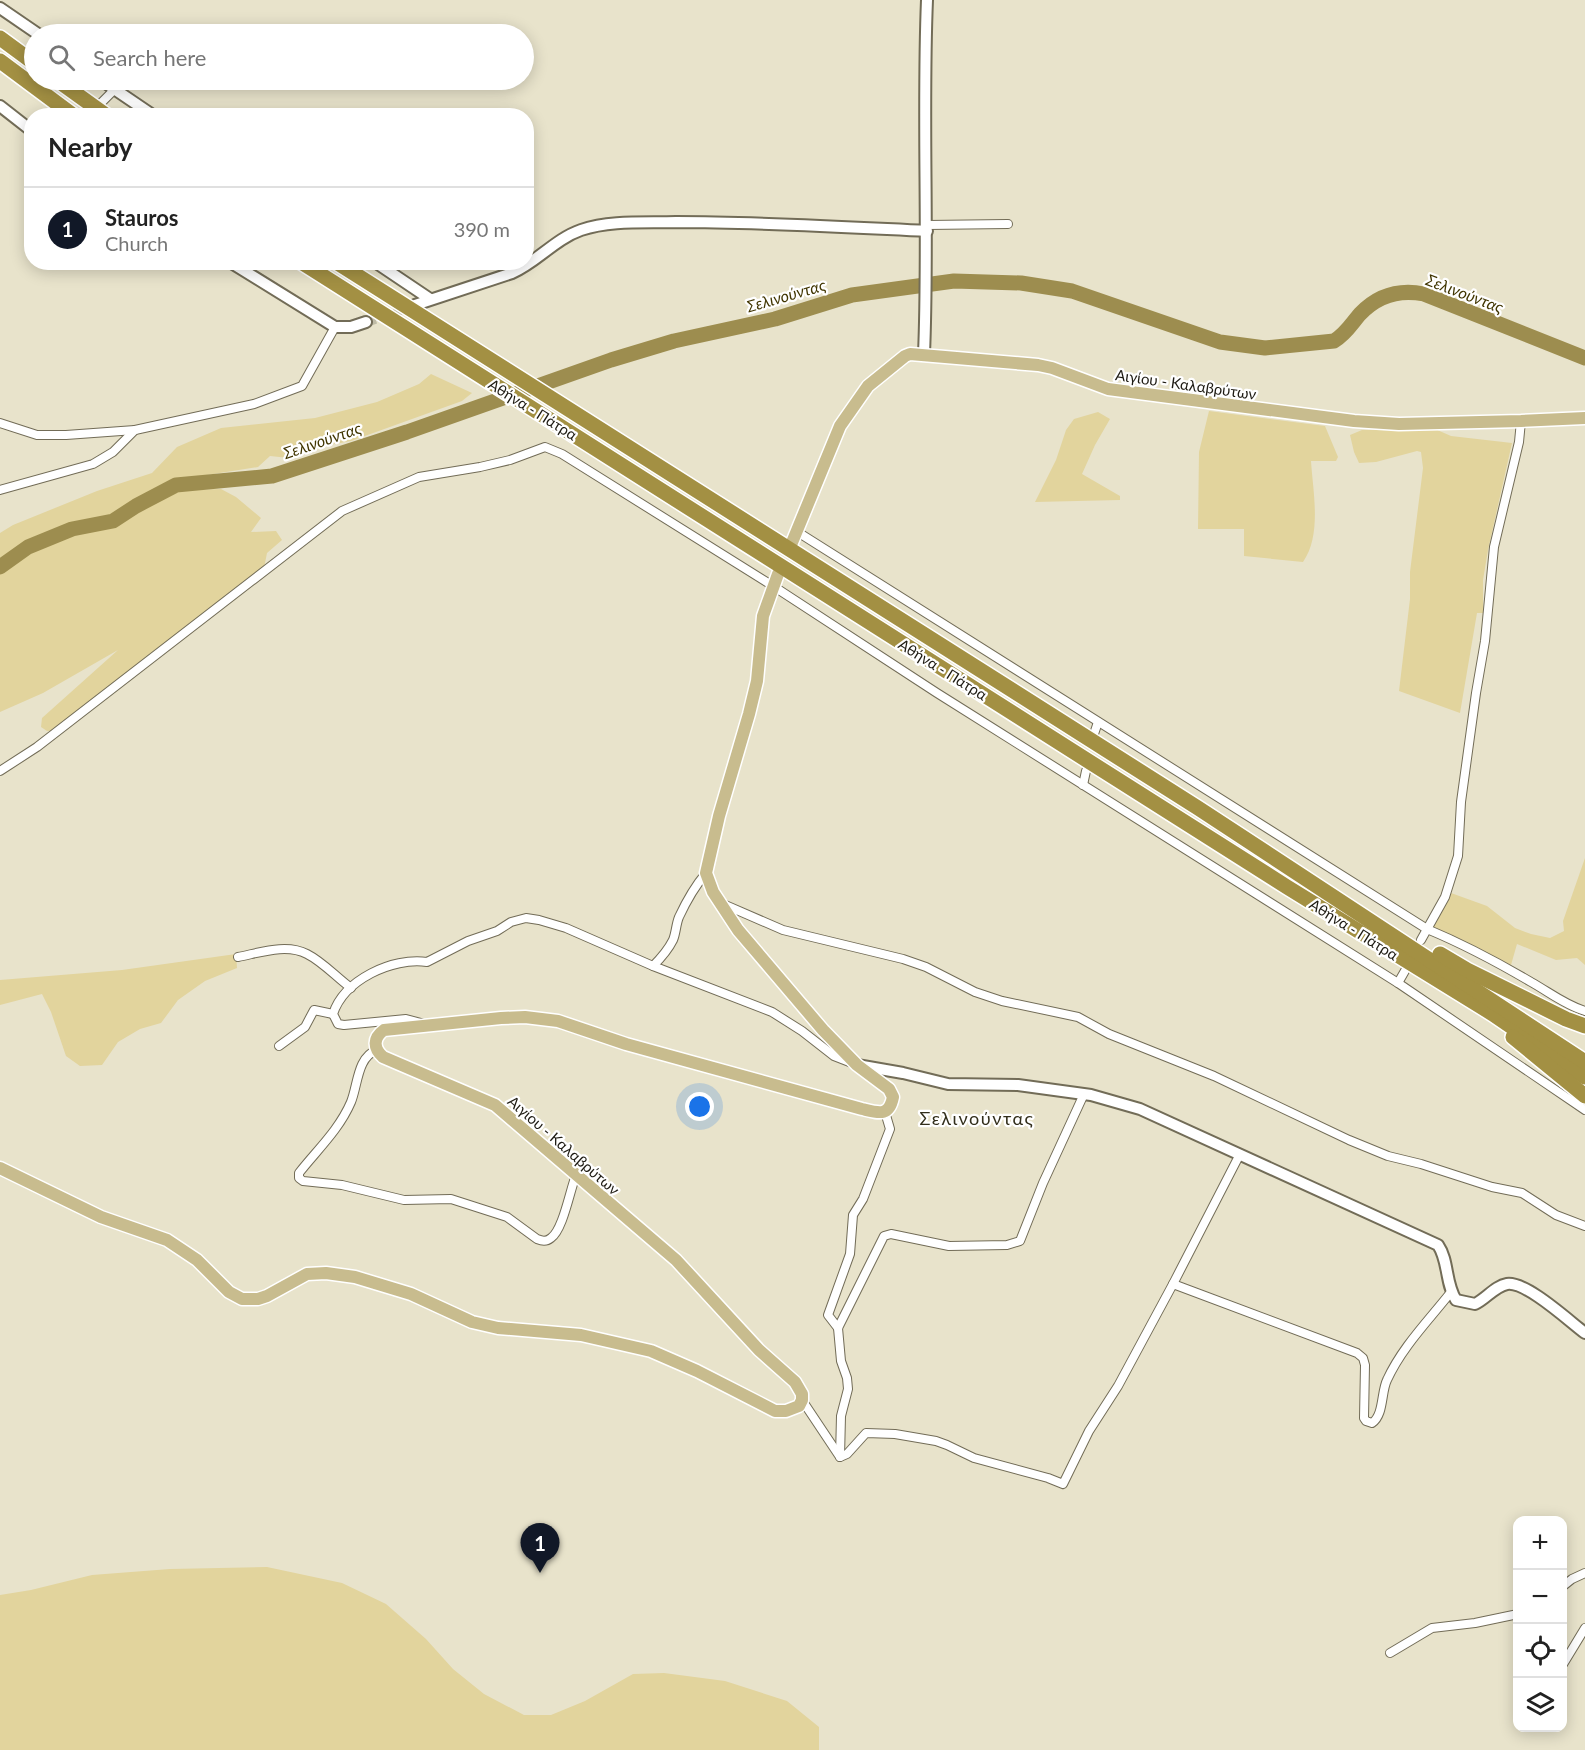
<!DOCTYPE html>
<meta charset="utf-8">
<style>
:root{--surface:#fff;--page:#f6f6f6;--text:#222;--muted:#767676;--line:#e0e0e0;--accent:#111827}
body{margin:0;font-family:Lato,sans-serif;background:var(--page);color:var(--text)}
.controls{position:absolute;right:18px;bottom:18px;display:grid;overflow:hidden;border-radius:12px;box-shadow:0 3px 15px #0003}
.controls button{width:54px;height:54px;display:grid;place-items:center;padding:0;border:0;border-bottom:2px solid var(--line);background:var(--surface);color:var(--text);font:30px sans-serif}
.you{position:absolute;left:700px;top:1107px;width:21px;height:21px;margin:-15px;border:4px solid #fff;border-radius:50%;background:#1a73e8;box-shadow:0 0 0 9px #1a73e833}
.badge{display:grid;place-items:center;width:39px;height:39px;border-radius:50%;background:var(--accent);color:#fff;font-size:20px;font-weight:700}
.pin{position:absolute;translate:-50% -50px;filter:drop-shadow(0 2px 3px #0008)}
.pin::after{content:'';position:absolute;top:32px;width:21px;height:18px;background:inherit;clip-path:polygon(0 0,100% 0,50% 100%)}
.list{margin:0;padding:0;list-style:none}
h2{display:flex;justify-content:space-between;align-items:center;height:78px;margin:0;padding:0 24px;font-size:26px}
h2 small{font-size:20px;font-weight:400;color:var(--muted)}
.list li{display:grid;grid-template-columns:39px 1fr auto;gap:18px;align-items:center;box-sizing:border-box;height:84px;padding:0 24px;border-top:2px solid var(--line)}
.list b{display:block;font-size:22px;white-space:nowrap}
.list p{margin:0;font-size:20px;white-space:nowrap;color:var(--muted)}
.list em{font-size:20px;font-style:normal;color:var(--muted)}
.icon{flex:none;width:33px;height:33px;fill:none;stroke:currentColor;stroke-width:2;stroke-linecap:round;stroke-linejoin:round}
.map{position:relative;flex:none;width:1585px;height:1750px;overflow:hidden}
.search{position:absolute;background:var(--surface);box-shadow:0 3px 15px #0003;left:24px;top:24px;width:510px;height:66px;display:flex;align-items:center;gap:15px;box-sizing:border-box;padding:0 21px;border-radius:33px;color:var(--muted);font-size:22px}
.panel{position:absolute;background:var(--surface);box-shadow:0 3px 15px #0003;left:24px;top:108px;width:510px;height:162px;border-radius:24px}
.map>svg:first-child{display:block}
.green{fill:#e2d49d}
.lines{fill:none;stroke-linecap:round;stroke-linejoin:round}
.river{stroke:#9d8d4f;stroke-width:15}
.street-tunnel{stroke:#bfbba6;stroke-width:8;stroke-dasharray:8 4;stroke-linecap:butt}
.secondary-tunnel{stroke:#bfbba6;stroke-width:10;stroke-dasharray:10 5;stroke-linecap:butt}
.street-casing{stroke:#726c57;stroke-width:10}
.secondary-casing{stroke:#726c57;stroke-width:14}
.primary-casing{stroke:#fff;stroke-width:15}
.highway-casing{stroke:#fff;stroke-width:18}
.street{stroke:#fff;stroke-width:8}
.secondary{stroke:#fff;stroke-width:10}
.primary{stroke:#c8bc8e;stroke-width:12}
.highway{stroke:#a39043;stroke-width:15}
.labels{text-anchor:middle;dominant-baseline:central;stroke-width:4.5;stroke-linejoin:round;paint-order:stroke}
.street-label{font-size:15px;fill:#1d1a12;stroke:#fff}
.water-label{font-size:16px;font-style:italic;fill:#403500;stroke:#fff}
.quarter-label{font-size:18px;letter-spacing:1.5px;fill:#322e1b;stroke:#fff}
</style>
<div class="map">
<svg width="1585" height="1750" viewBox="0 0 1585 1750">
<rect width="100%" height="100%" fill="#e8e3cb"/>
<!-- green -->
<g class="green">
<path d="M431,374L472,393L462,401L351,441L313,448L289,458L270,456L258,467L182,479V490L221,489L236,497L261,518L251,532L276,531L282,540L267,553L264,568L53,731H47L41,727L42,718L118,650L43,693L0,712V533L13,525L97,491L152,473L177,447L221,428L315,418L377,402L419,384Z"/>
<path d="M1209,411L1325,426L1338,457L1336,461H1311C1313,492 1322,535 1303,562L1244,556V529H1198L1199,452Z"/>
<path d="M1098,412L1110,419L1095,445L1082,474L1120,496V500L1035,502L1056,460L1066,430L1074,419Z"/>
<path d="M1435,429L1451,436L1512,443L1488,550L1483,580V613H1477L1460,713L1399,691L1410,599V572L1423,468L1421,452L1417,451L1376,462L1359,463L1354,452L1350,435L1362,430Z"/>
<path d="M1585,858V965L1577,958L1556,960L1517,944L1511,965L1430,927L1443,909L1451,893L1487,906L1515,928L1531,934L1550,938L1564,931L1563,921Z"/>
<path d="M236,954L237,968L205,981L178,1000L161,1023L140,1029L118,1042L102,1065L80,1066L66,1056L51,1012L42,994L0,1005V980L122,970Z"/>
<path d="M267,1567L342,1583L386,1604L426,1639L453,1669L484,1694L524,1715H551L585,1701L633,1674L664,1673L725,1681L787,1701L819,1727V1750H0V1595L31,1590L92,1575L170,1569Z"/>
</g>
<g class="lines">
<!-- river -->
<path class="river" d="M0,567L28,547L72,529L113,521L136,506L176,485L272,476L407,432L611,360L674,341L775,319L852,295L954,281L1021,283L1072,291L1220,342L1265,348L1334,341C1346,334 1352,323 1360,314C1378,295 1399,289 1424,294L1585,358"/>
<!-- street-tunnel -->
<path class="street-tunnel" d="M83,116L96,106"/>
<!-- secondary-tunnel -->
<path class="secondary-tunnel" d="M366,322L412,306"/>
<!-- street casing -->
<g class="street-casing">
<g id="street">
<path d="M101,103L115,89"/>
<path d="M927,225L1008,224"/>
<path d="M0,423L37,435H66L135,430"/>
<path d="M0,490L93,464L113,452L135,430L254,404L302,386L335,327"/>
<path d="M796,531L1427,929C1463,944 1497,962 1531,982C1549,992 1565,1005 1585,1011"/>
<path d="M1093,737L1098,722"/>
<path d="M0,771L37,747L342,511L419,477L480,467L510,460L545,447L562,454L773,586L937,693L1398,983L1585,1110"/>
<path d="M1083,785L1086,771"/>
<path d="M723,904L783,930L903,959L926,967L975,992L1002,1001L1078,1017L1109,1034L1214,1076L1349,1140L1388,1156L1421,1164L1492,1187L1522,1193L1556,1215L1585,1226"/>
<path d="M1421,940L1445,897L1458,856L1461,802L1476,693L1485,641L1494,547L1519,442L1521,421"/>
<path d="M238,957C259,953 286,943 307,954C323,962 336,977 351,988"/>
<path d="M653,966C661,958 668,950 673,940C676,933 676,924 679,917C686,902 695,886 706,873"/>
<path d="M1398,983L1406,969"/>
<path d="M421,1023L406,1019L344,1025L338,1024L333,1014C344,980 392,957 427,962L468,941L497,931L511,922L526,918L539,920L566,928L653,966L772,1012L802,1031L834,1056L852,1063"/>
<path d="M279,1046L305,1027L314,1010L333,1014"/>
<path d="M377,1050C357,1057 358,1085 351,1102C339,1130 317,1150 299,1173V1178L303,1181L342,1185L404,1200L451,1199L507,1217L537,1239C542,1241 546,1242 551,1238C563,1230 570,1190 576,1175"/>
<path d="M1173,1284L1357,1353L1363,1358L1365,1365L1364,1418L1366,1421L1372,1423C1384,1415 1381,1392 1387,1380C1402,1347 1429,1320 1451,1292"/>
<path d="M838,1328L828,1315L850,1254L853,1215L863,1199L890,1129L885,1112"/>
<path d="M802,1400L840,1457L847,1454L866,1433L895,1434L936,1441L947,1445L974,1458L1048,1478L1063,1484L1089,1431L1118,1386L1173,1284L1240,1154"/>
<path d="M840,1457L841,1416L848,1389L847,1378L841,1361L838,1328L884,1236L891,1234L949,1246L1007,1245L1020,1241L1043,1183L1084,1094"/>
<path d="M1562,1587L1572,1579L1585,1573"/>
<path d="M1390,1653L1432,1628L1475,1623L1518,1614"/>
<path d="M1562,1666L1585,1628"/>
</g>
</g>
<!-- secondary casing -->
<g class="secondary-casing">
<g id="secondary">
<path d="M0,8L38,34"/>
<path d="M101,80L154,116"/>
<path d="M0,106L32,131"/>
<path d="M230,262L335,327H351L366,322"/>
<path d="M375,262L430,299"/>
<path d="M415,305L512,273C537,262 555,239 581,230C611,220 645,223 676,222C760,222 844,227 927,231"/>
<path d="M924,354C929,236 922,118 927,0"/>
<path d="M857,1065L903,1073L948,1084L1018,1085L1091,1095L1140,1109L1438,1245C1449,1261 1445,1283 1456,1300L1475,1304C1486,1299 1495,1286 1507,1284C1526,1281 1569,1321 1585,1333"/>
</g>
</g>
<!-- primary casing -->
<g class="primary-casing">
<g id="primary">
<path d="M791,545L840,426L868,386L905,356L910,354L1038,365L1052,368L1108,389L1354,421L1399,424L1521,421L1585,418"/>
<path d="M0,1168L101,1217L167,1240L197,1260L229,1292L242,1299H258L267,1296L307,1274L326,1273L355,1277L411,1294L472,1322L498,1328L581,1335L651,1351L697,1371L775,1411H786L799,1406L802,1400V1394L795,1382L759,1350L676,1260L495,1105L383,1057C373,1048 373,1038 384,1030L501,1018L525,1017L558,1021L626,1044L862,1109C879,1113 889,1117 893,1097L889,1089L857,1065L823,1030L738,930L713,892L706,873L719,816L749,714L757,681L763,616L778,574"/>
</g>
</g>
<!-- highway casing -->
<g class="highway-casing">
<g id="highway">
<path d="M0,38L34,63"/>
<path d="M0,61L74,116"/>
<path d="M57,80L107,116"/>
<path d="M301,262L1287,887L1493,1014L1585,1077"/>
<path d="M336,262L1198,808L1585,1062"/>
<path d="M1440,954L1467,970L1566,1019L1585,1026"/>
<path d="M1513,1037L1585,1096"/>
</g>
</g>
<!-- street -->
<use href="#street" class="street"/>
<!-- secondary -->
<use href="#secondary" class="secondary"/>
<!-- primary -->
<use href="#primary" class="primary"/>
<!-- highway -->
<use href="#highway" class="highway"/>
</g>
<g class="labels">
<!-- street labels -->
<g class="street-label">
<text transform="translate(1186 384) rotate(8)">Αιγίου - Καλαβρύτων</text>
<text transform="translate(533 409) rotate(32)">Αθήνα - Πάτρα</text>
<text transform="translate(943 669) rotate(32)">Αθήνα - Πάτρα</text>
<text transform="translate(1354 929) rotate(32)">Αθήνα - Πάτρα</text>
<text transform="translate(564 1145) rotate(41)">Αιγίου - Καλαβρύτων</text>
</g>
<!-- water labels -->
<g class="water-label">
<text transform="translate(1465 293) rotate(21)">Σελινούντας</text>
<text transform="translate(786 295) rotate(-16)">Σελινούντας</text>
<text transform="translate(322 440) rotate(-19)">Σελινούντας</text>
</g>
<!-- quarter labels -->
<g class="quarter-label">
<text x="977" y="1118">Σελινούντας</text>
</g>
</g>
</svg>
<div class="controls">
<button>+</button>
<button>−</button>
<button><svg class="icon" aria-label="locate" viewBox="0 0 24 24"><circle cx="12" cy="12" r="6"/><path d="M12 2v4M12 18v4M2 12h4M18 12h4"/></svg></button>
<button><svg class="icon" aria-label="layers" viewBox="0 0 24 24"><path d="M12 4l9 5-9 5-9-5zM3 14l9 5 9-5"/></svg></button>
</div>
<div class="you"></div>
<div class="pin badge" style="left:540px;top:1573px">1</div>
<div class="search"><svg class="icon" aria-label="search" viewBox="0 0 24 24"><circle cx="10" cy="10" r="6"/><path d="M15 15l6 6"/></svg>Search here</div>
<section class="panel">
<h2>Nearby<small></small></h2>
<ul class="list">
<li><span class="badge">1</span><div><b>Stauros</b><p>Church</p></div><em>390 m</em></li>
</ul>
</section>
</div>
